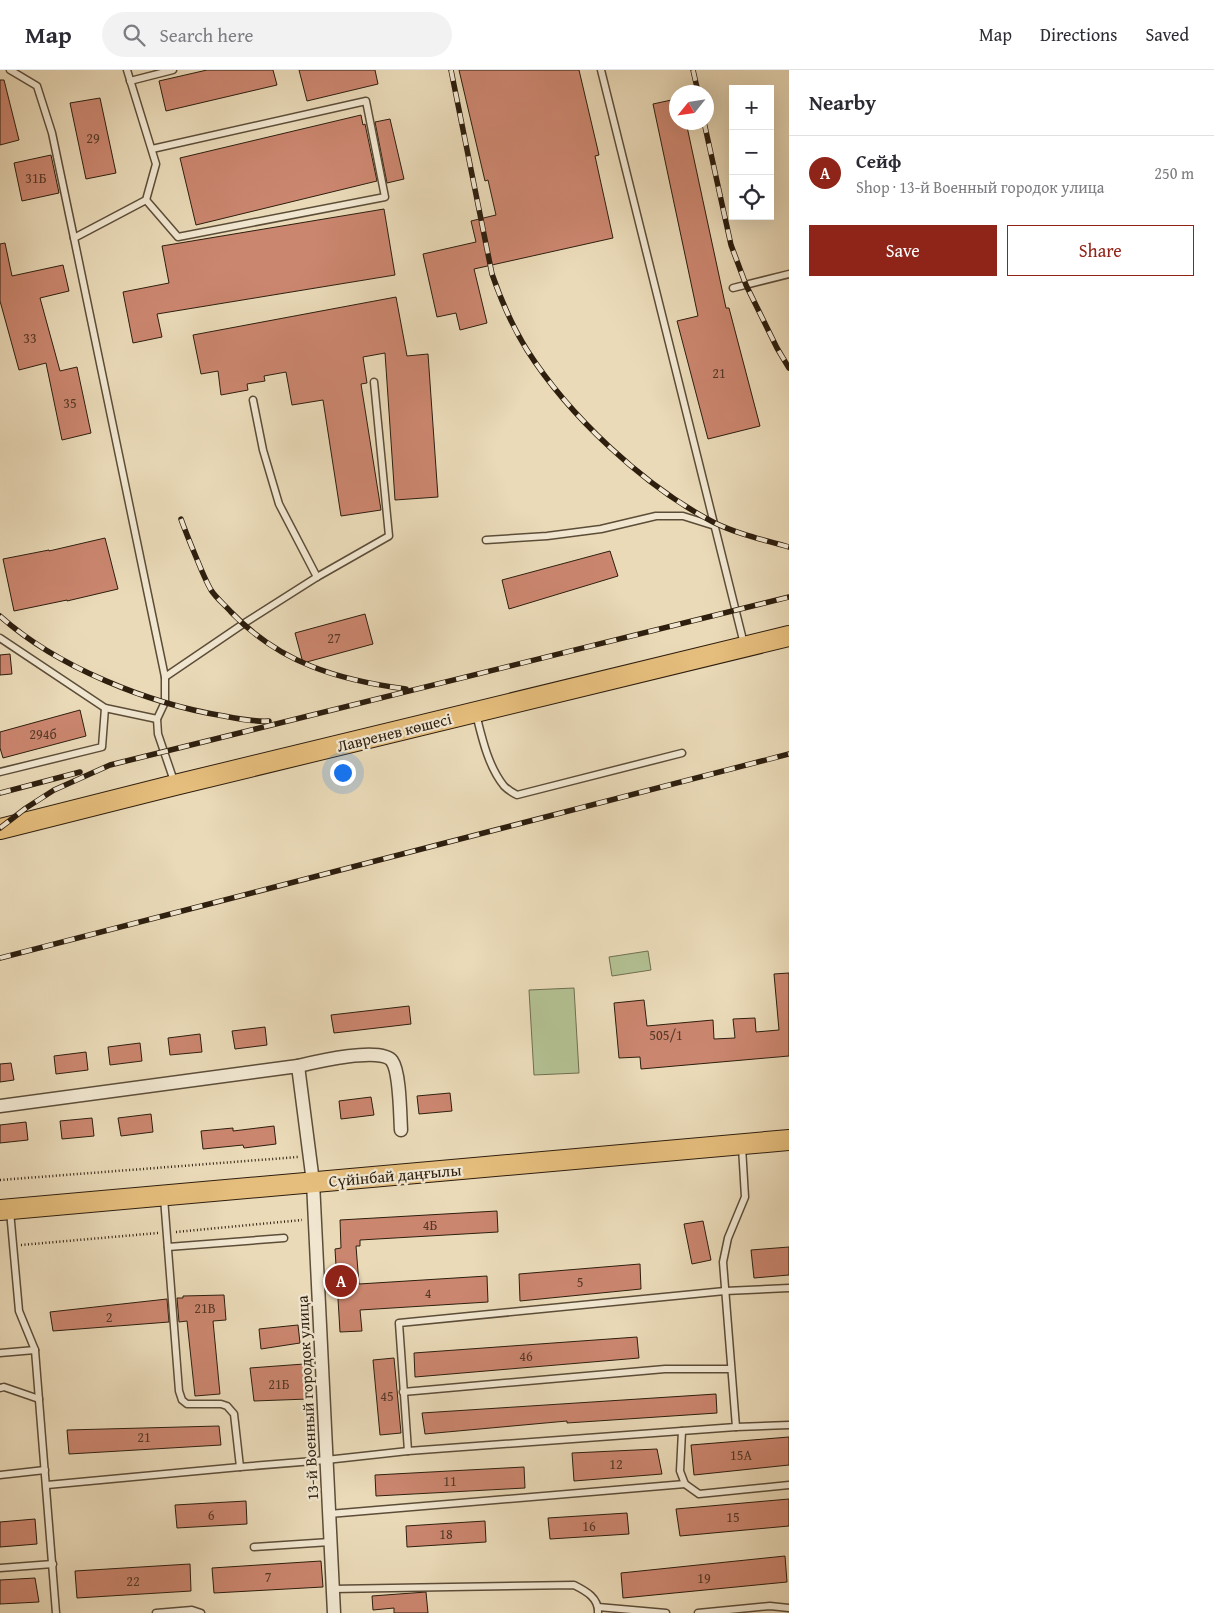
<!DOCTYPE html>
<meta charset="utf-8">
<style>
:root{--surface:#fff;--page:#f2f2f3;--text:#2b2b33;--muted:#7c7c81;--line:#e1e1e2;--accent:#8f2418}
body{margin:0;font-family:"Gentium Book Plus",serif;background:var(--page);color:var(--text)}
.controls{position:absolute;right:15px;top:15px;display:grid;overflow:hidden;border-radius:0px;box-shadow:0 5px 20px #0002}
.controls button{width:45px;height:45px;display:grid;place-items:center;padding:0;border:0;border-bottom:1px solid var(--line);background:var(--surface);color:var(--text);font:25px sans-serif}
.compass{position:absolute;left:669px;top:15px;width:45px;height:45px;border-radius:50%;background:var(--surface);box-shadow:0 5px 20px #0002;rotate:240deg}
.you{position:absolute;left:342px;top:702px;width:18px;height:18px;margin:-12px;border:4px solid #fff;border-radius:50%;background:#1a73e8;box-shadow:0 0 0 8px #1a73e833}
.badge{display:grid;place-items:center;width:32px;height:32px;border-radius:50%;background:var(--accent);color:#fff;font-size:16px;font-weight:700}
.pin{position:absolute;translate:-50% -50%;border:2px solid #fff;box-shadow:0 1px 5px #0006}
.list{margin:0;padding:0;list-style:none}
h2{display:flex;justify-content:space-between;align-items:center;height:65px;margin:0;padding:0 20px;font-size:21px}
h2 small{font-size:16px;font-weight:400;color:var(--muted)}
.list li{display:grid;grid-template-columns:32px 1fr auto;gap:15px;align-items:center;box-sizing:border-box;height:75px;padding:0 20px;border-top:1px solid var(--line)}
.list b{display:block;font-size:19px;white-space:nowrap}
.list p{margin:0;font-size:16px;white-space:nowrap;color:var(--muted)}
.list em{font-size:16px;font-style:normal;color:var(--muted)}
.actions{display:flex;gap:10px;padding:15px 20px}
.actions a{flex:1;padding:11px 0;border:1px solid var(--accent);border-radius:0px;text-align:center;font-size:18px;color:var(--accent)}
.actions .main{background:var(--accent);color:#fff}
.icon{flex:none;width:28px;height:28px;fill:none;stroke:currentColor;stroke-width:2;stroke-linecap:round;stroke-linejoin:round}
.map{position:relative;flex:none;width:789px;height:1543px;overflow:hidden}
header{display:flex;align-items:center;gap:30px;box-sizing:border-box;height:70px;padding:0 25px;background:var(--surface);border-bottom:1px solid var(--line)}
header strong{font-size:24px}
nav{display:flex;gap:28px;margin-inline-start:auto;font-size:18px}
.search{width:350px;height:45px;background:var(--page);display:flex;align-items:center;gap:12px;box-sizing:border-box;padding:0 18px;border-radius:28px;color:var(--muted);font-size:19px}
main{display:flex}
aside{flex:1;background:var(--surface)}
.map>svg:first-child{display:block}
.green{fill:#b3c092;stroke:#706f50}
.building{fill:#cb866f;stroke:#2d1e0e}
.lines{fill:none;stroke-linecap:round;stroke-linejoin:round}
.lane-casing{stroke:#5c4d38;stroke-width:9}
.street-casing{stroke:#5c4d38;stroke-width:15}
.primary-casing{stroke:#2d1e0e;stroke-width:22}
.path{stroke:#2d1e0e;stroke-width:2.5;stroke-dasharray:1 2.5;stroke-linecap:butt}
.lane{stroke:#f1e7d1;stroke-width:6}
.street{stroke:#f1e7d1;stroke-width:12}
.primary{stroke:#e5bd7c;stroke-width:20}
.rail-casing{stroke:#2d1e0e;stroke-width:5.5}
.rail{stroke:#f1e7d1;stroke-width:4;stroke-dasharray:11;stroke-linecap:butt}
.labels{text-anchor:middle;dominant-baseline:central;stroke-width:4.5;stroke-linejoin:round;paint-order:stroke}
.number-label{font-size:14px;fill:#543826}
.street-label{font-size:16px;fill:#2d1e0e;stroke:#f1e7d1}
</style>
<header>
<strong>Map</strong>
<div class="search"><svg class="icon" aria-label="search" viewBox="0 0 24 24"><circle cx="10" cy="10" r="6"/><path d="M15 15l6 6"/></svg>Search here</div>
<nav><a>Map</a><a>Directions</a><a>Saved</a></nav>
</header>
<main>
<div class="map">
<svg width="789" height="1543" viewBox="0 0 789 1543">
<rect width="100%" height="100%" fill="#eadab8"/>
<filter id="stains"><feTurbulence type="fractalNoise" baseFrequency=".004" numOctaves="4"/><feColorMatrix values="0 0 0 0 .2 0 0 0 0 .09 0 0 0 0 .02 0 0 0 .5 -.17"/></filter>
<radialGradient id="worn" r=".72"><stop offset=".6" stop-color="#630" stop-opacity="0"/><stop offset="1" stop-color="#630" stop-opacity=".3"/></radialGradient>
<!-- green -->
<g class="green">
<path d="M648,881L651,900L612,906L609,887Z"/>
<path d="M574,918L579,1003L534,1005L529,920Z"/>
</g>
<!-- building -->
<g class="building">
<path d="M207,0H273L277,15L166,41L159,11Z"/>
<path d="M299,0H375L378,14L307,31Z"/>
<path d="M459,0H579L599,85L595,86L613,168L474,199L487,253L460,260L456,243L437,247L423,184L476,172L471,151L496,145L488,110L485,111Z"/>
<path d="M0,10H4L19,70L0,75Z"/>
<path d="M100,28L116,103L86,109L70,33Z"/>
<path d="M676,29V52H686L726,238H729L760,356L708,369L677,251L698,246L653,34Z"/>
<path d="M361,45L363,55L365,54L377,111L196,155L180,88Z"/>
<path d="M390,49L404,109L387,113L375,52Z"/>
<path d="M51,85L59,123L22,131L14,93Z"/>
<path d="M384,139L395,205L157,244L162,267L133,273L123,222L169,213L162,176Z"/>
<path d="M5,173L12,206L63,195L69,221L40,228L60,301L77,297L91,363L62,370L46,293L19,300L0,231V174Z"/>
<path d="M396,227L407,286L428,284L438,427L395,430L385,283L363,287L367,313L361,314L381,440L341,446L323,330L292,335L286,302L264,306L265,311L247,314L248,320L221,325L218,301L201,304L193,265Z"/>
<path d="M105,468L118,519L67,531V530L14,541L3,489L49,480V481Z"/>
<path d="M610,481L618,506L509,539L502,510Z"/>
<path d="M365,544L373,574L303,593L295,563Z"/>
<path d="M10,584L12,604L0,605V585Z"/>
<path d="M80,640L86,666L3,688L0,678V662Z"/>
<path d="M789,903V986L641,999L640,987L619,988L614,933L644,930L647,956L713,950L714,969L735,968L733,949L755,948L756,962L779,960L774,904Z"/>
<path d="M409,936L411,954L334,963L331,945Z"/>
<path d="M265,957L267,975L235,979L232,961Z"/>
<path d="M200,964L202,982L170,985L168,968Z"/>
<path d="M140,973L142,991L110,995L108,977Z"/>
<path d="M86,982L88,1000L56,1004L54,986Z"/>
<path d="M11,993L14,1010L0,1012V994Z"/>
<path d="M450,1023L452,1041L419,1044L417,1026Z"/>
<path d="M371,1027L374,1045L341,1049L339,1031Z"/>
<path d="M151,1044L153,1062L121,1066L118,1048Z"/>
<path d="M92,1048L94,1066L62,1069L60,1051Z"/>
<path d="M26,1052L28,1070L0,1073V1055Z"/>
<path d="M274,1056L276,1074L244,1078L243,1075L203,1079L201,1061L233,1058V1061Z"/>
<path d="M497,1141L498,1162L360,1170V1176H356L359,1214L487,1206L488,1232L360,1240L362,1261L340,1262L335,1179L341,1178L340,1150Z"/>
<path d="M703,1151L711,1190L692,1194L684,1154Z"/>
<path d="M789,1177V1205L754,1208L751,1180Z"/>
<path d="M640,1194L641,1219L520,1231L519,1204Z"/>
<path d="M224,1225L226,1250L213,1251L220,1324L195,1326L187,1251L179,1252L177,1228H183V1226Z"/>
<path d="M167,1229L169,1252L53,1261L50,1242Z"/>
<path d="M298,1255L300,1273L261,1279L259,1259Z"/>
<path d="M637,1267L639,1288L415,1307L414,1283Z"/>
<path d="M394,1288L401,1363L380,1365L373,1290Z"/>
<path d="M304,1294L308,1329L254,1331L250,1298Z"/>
<path d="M716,1324L717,1343L567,1353V1351L425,1364L422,1343Z"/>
<path d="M219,1356L221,1375L69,1384L67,1360Z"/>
<path d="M789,1367V1395L694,1405L691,1375Z"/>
<path d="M657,1379L662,1404L574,1411L572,1383Z"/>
<path d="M524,1397L525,1418L376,1426L375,1405Z"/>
<path d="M789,1429V1456L680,1466L676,1439Z"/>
<path d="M246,1431L247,1454L177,1458L175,1435Z"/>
<path d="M627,1443L629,1464L550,1469L548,1448Z"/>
<path d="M35,1449L37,1474L0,1477V1452Z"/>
<path d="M485,1451L486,1472L407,1477L406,1456Z"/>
<path d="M785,1486L787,1512L623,1528L621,1503Z"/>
<path d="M321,1491L323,1517L214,1523L212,1498Z"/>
<path d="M190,1494L191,1521L77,1528L75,1501Z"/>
<path d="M35,1508L39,1532L0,1534V1510Z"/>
<path d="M426,1522L428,1543H394V1538L373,1540L372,1526Z"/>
</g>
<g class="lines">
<!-- lane casing -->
<g class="lane-casing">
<g id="lane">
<path d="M10,0L37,16L52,63L74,168"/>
<path d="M127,0L156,94L146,130L74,168L165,607V632L157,649L158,664L175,714"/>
<path d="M601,0L744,574"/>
<path d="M130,11L173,0"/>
<path d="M146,130L178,167L385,127L366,31L152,79"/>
<path d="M733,218L789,204"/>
<path d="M253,330L263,380L279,434L317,507"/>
<path d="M486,470L547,466L601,459L656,446H683L715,456"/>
<path d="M0,568L105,638L157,649"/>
<path d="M165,607L243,554L317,507L389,466L374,312"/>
<path d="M476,644C482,668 488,696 504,716C508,720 513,723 517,725L682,683"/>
<path d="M0,702L102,677L105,638"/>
<path d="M164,1128L179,1321L182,1330L187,1334H221L227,1336L234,1344L240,1397"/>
<path d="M10,1141L19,1241L35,1280L56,1543"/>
<path d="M168,1177L284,1168"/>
<path d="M0,1283L35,1280"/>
<path d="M0,1318L4,1317L39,1329"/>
<path d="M403,1322L665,1299H730"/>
<path d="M736,1357L789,1355"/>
<path d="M682,1361L680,1401L685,1414L699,1424L789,1415"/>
<path d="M408,1381L399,1253L725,1221L789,1218"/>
<path d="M0,1405L45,1400"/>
<path d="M47,1415L240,1397L326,1390L408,1381L736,1357L723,1192L728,1168L745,1127L742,1077"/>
<path d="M329,1444L685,1414"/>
<path d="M254,1477L330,1472"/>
<path d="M0,1498L53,1494"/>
<path d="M332,1519L574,1515C586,1521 599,1528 598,1543"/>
<path d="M598,1537L666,1543"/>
<path d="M156,1543L192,1540L201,1543"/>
<path d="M698,1543L770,1536L789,1538"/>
</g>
</g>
<!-- street casing -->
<g class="street-casing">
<g id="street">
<path d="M298,996C315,992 382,976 392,991C400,1002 400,1044 401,1060"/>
<path d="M0,1036L298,996L313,1112L334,1543"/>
</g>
</g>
<!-- primary casing -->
<g class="primary-casing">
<g id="primary">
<path d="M0,759L175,715L789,566"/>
<path d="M0,1140L789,1070"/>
</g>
</g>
<!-- path -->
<g class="path">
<path d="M0,1110L298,1087"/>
<path d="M176,1162L302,1150"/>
<path d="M21,1175L158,1163"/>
</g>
<!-- lane -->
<use href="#lane" class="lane"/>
<!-- street -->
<use href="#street" class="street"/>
<!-- primary -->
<use href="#primary" class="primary"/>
<!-- rail casing -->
<g class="rail-casing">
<g id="rail">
<path d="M451,0L492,204C501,230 512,256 527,280C569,346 644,416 713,452C737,464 764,470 789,477"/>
<path d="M693,0L698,22"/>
<path d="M704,52L731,175L746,215L777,278L789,298"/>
<path d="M181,449C187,466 194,482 201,499C204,506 207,513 211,520C216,528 225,535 231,542C280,593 338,610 406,619"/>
<path d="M0,546C57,597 149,634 224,646C239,649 254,652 269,651"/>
<path d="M0,723L80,702"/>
<path d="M0,758L26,738L54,720L110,695L789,527"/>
<path d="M0,888L789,684"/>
</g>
</g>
<!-- rail -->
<use href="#rail" class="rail"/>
</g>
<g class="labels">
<!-- number labels -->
<g class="number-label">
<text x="93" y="68">29</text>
<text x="36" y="108">31Б</text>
<text x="30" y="268">33</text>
<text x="719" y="303">21</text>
<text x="70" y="333">35</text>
<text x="334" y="568">27</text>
<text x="43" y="664">294б</text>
<text x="666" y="965">505/1</text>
<text x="430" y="1155">4Б</text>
<text x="580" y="1212">5</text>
<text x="428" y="1223">4</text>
<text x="205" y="1238">21В</text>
<text x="109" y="1247">2</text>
<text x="526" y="1286">46</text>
<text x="279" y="1314">21Б</text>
<text x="387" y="1326">45</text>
<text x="144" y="1367">21</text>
<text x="741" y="1385">15А</text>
<text x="616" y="1394">12</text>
<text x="450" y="1411">11</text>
<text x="211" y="1445">6</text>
<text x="733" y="1447">15</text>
<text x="589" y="1456">16</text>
<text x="446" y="1464">18</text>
<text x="268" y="1507">7</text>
<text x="704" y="1508">19</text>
<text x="133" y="1511">22</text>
</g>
<!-- street labels -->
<g class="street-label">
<text transform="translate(394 662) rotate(-14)">Лавренев көшесі</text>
<text transform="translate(395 1105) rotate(-5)">Сүйінбай даңғылы</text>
<text transform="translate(307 1328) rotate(-93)">13-й Военный городок улица</text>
</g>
</g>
<rect width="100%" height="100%" filter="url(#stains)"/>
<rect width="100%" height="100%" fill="url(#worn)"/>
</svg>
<div class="controls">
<button>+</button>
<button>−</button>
<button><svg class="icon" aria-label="locate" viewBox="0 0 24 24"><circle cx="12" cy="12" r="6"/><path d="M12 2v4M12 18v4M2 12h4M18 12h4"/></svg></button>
</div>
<svg class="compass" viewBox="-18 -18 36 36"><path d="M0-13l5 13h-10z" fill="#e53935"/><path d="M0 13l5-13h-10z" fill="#7c7c81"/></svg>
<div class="you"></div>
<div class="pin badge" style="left:341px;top:1211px">A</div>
</div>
<aside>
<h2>Nearby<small></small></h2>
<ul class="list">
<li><span class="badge">A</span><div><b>Сейф</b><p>Shop · 13-й Военный городок улица</p></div><em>250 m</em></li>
</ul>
<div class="actions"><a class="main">Save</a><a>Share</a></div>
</aside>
</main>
